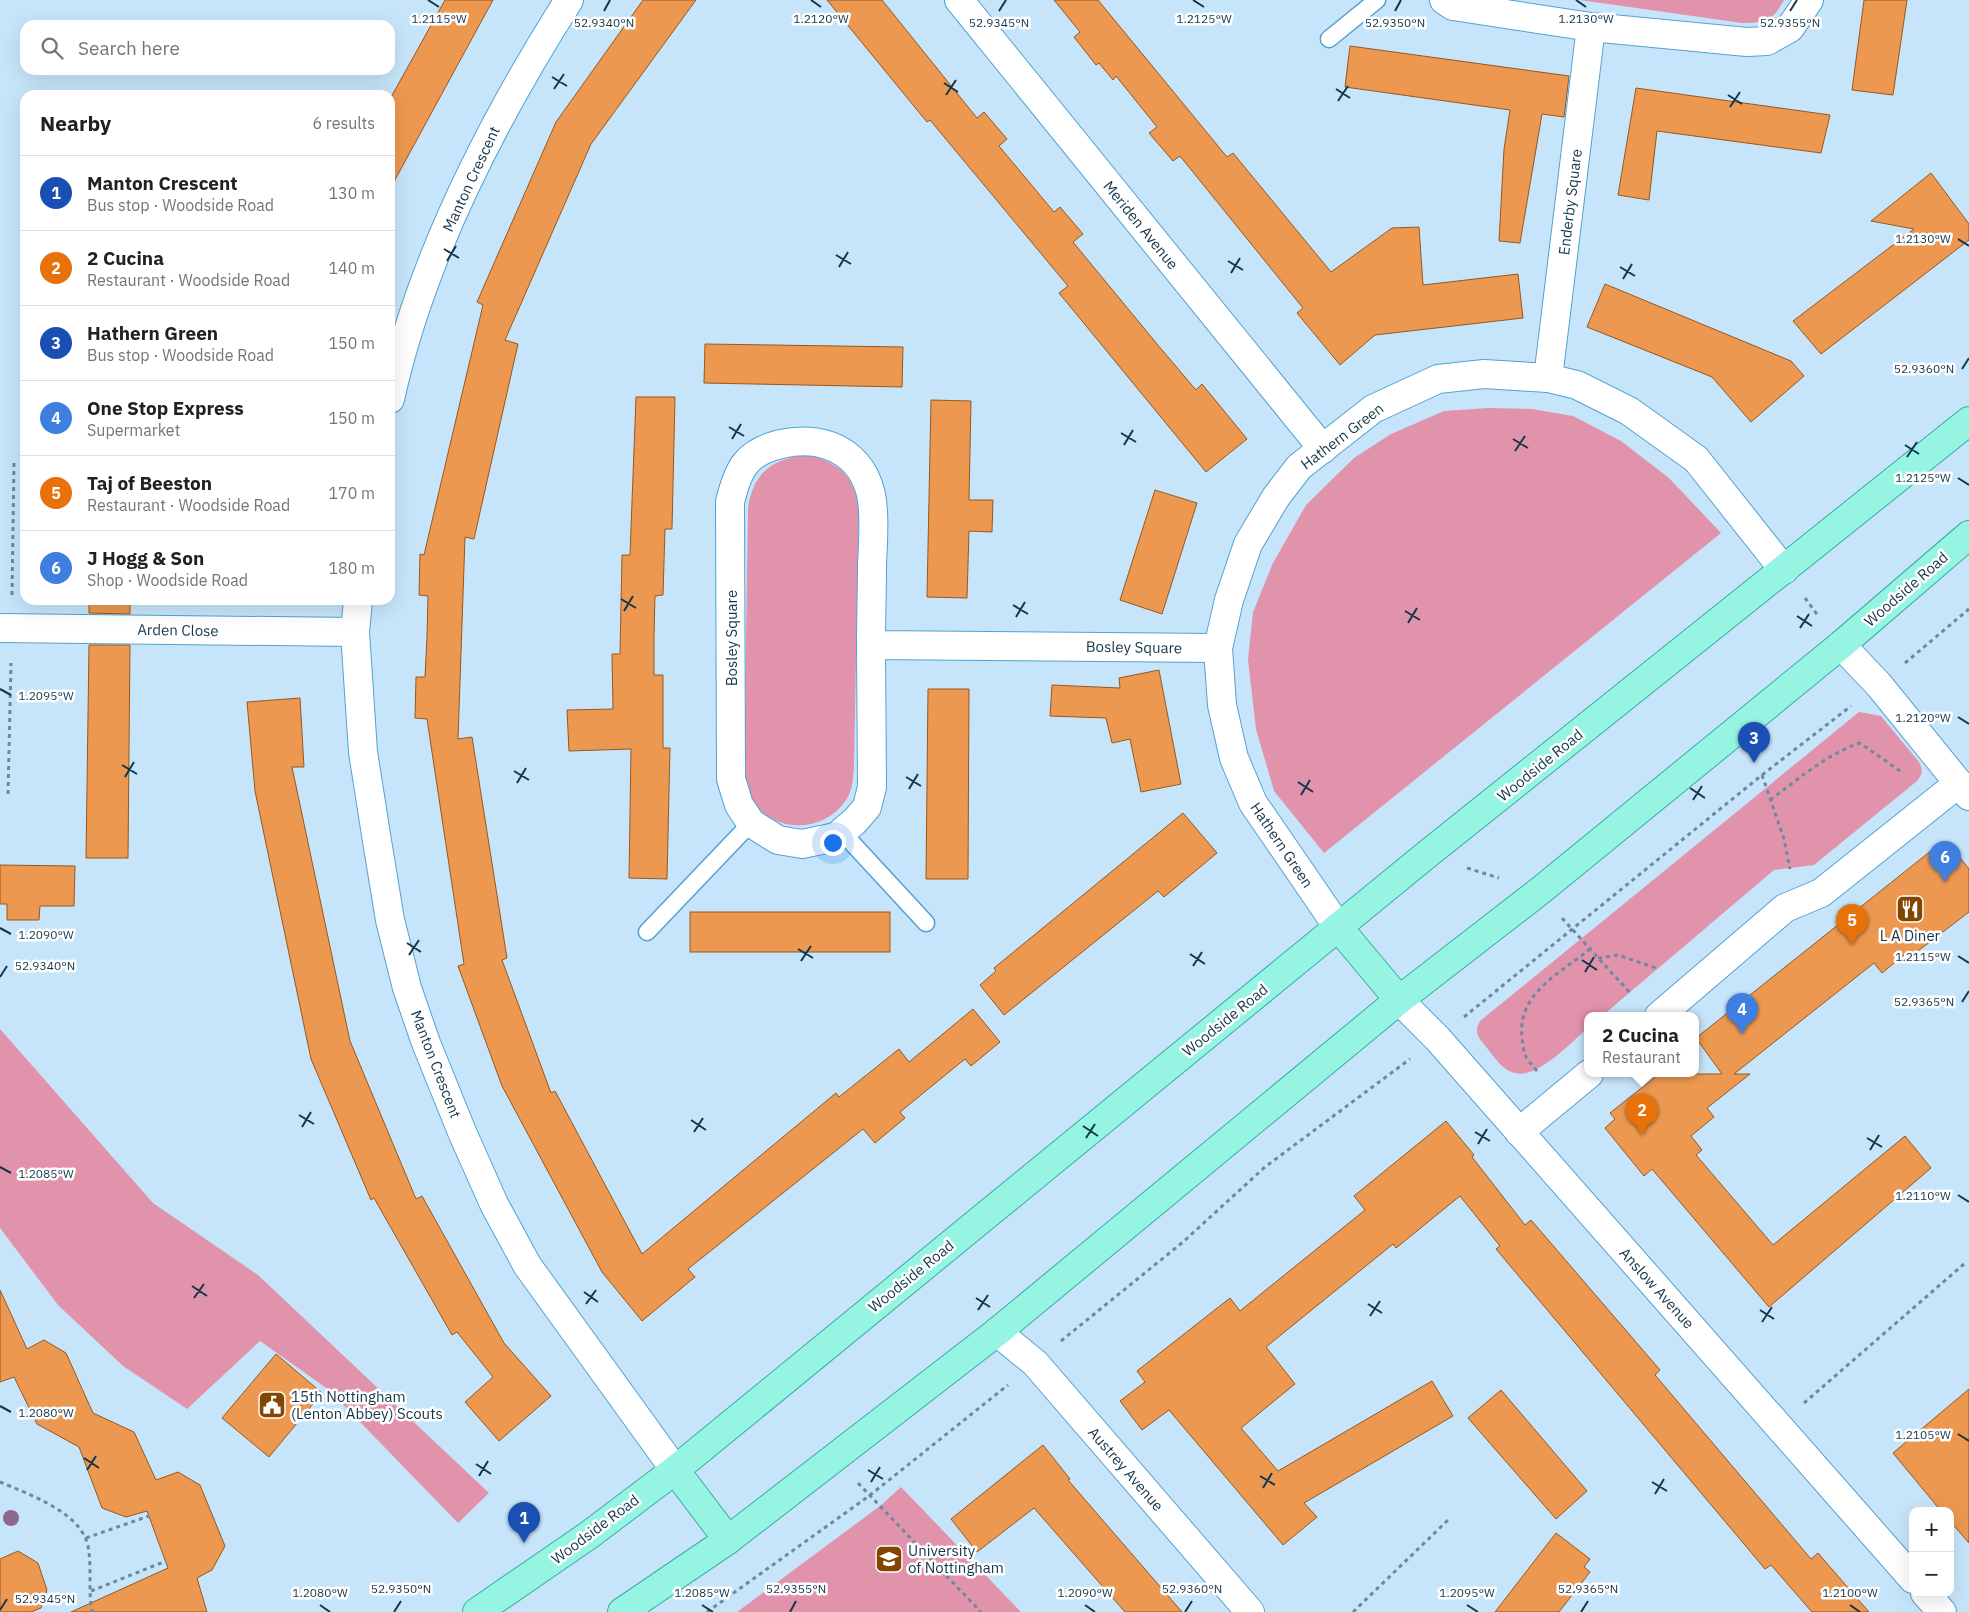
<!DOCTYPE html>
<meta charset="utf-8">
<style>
:root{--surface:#fff;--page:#f2f2f2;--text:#202124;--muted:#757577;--line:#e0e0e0;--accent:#0f766e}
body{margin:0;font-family:"IBM Plex Sans",sans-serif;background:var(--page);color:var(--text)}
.controls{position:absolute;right:15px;bottom:15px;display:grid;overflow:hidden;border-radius:10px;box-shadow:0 5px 20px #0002}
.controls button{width:45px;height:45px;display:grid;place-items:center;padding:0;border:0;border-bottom:1px solid var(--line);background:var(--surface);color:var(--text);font:25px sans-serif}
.you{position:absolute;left:832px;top:842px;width:18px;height:18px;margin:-12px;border:4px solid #fff;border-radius:50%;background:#1a73e8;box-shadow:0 0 0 8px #1a73e833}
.badge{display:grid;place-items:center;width:32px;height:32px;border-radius:50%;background:var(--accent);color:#fff;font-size:16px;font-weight:700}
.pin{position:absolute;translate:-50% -41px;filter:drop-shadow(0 1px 2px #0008)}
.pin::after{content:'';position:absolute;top:26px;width:18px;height:15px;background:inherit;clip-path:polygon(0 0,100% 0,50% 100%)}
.popup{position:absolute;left:1584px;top:1012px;width:115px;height:65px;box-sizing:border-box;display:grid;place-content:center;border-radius:10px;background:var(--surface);filter:drop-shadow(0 1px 4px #0005);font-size:16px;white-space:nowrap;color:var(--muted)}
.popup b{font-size:19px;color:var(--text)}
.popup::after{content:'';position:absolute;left:50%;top:100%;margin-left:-10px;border:10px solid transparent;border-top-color:var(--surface)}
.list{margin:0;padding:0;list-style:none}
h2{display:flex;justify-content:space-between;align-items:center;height:65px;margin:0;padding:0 20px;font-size:21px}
h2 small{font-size:16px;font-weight:400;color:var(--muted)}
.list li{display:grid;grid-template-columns:32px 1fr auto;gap:15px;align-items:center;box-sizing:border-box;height:75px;padding:0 20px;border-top:1px solid var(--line)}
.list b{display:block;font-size:19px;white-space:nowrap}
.list p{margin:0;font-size:16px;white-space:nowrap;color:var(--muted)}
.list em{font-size:16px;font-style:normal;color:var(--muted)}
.icon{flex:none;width:28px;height:28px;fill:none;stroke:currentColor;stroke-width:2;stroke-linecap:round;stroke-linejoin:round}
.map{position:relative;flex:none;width:1969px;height:1612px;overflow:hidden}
.search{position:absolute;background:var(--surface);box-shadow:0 5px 20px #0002;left:20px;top:20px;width:375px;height:55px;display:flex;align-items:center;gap:12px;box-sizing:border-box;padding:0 18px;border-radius:15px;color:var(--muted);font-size:19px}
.panel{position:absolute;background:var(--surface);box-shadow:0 5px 20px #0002;left:20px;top:90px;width:375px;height:515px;border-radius:15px}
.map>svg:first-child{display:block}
.green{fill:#e293ac}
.building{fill:#ed9850;stroke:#95581f}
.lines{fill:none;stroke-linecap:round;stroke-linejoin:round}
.service-casing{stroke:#53a1d3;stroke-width:19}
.minor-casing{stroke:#53a1d3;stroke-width:30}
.primary-casing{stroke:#3baca2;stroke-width:30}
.path{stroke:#6a8a9f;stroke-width:3;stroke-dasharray:4 4;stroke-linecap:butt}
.service{stroke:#fff;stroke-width:16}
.minor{stroke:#fff;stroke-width:28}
.primary{stroke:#96f4e3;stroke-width:28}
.tree{fill:#90678c}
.ticks{fill:none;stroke:#14354a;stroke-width:2}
.labels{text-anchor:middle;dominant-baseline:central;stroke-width:5;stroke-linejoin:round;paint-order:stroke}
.street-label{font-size:15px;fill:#14354a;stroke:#fff}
.poi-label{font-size:15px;fill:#14354a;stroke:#fff;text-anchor:start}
.ticks-label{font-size:12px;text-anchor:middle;fill:#14354a;stroke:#fff;stroke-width:5;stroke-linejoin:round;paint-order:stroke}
</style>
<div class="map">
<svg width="1969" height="1612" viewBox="0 0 1969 1612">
<rect width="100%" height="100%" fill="#c7e5fa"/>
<!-- green -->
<g class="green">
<path d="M1580,0H1784C1772,21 1767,23 1742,23Z"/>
<path d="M1488,408L1532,409L1573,416L1621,441L1669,478L1721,533L1324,853L1274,791L1256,729L1248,660L1253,612L1273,563L1306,505L1354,458L1391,434L1444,411Z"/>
<path d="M808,455C839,463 852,474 859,506L854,766C853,777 853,790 846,800C824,834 772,834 751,799C748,794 746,787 744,781L748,508C753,472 773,458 808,455Z"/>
<path d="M1859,712L1881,716L1919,762C1923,770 1923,774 1917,781L1814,865L1774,870L1602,1016H1588V1028C1572,1041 1538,1079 1515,1073C1503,1071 1494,1057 1487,1048C1479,1038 1473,1033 1480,1021Z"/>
<path d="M0,1029L153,1203L258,1275L489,1493L458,1523L329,1390L260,1341L187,1409L123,1366L58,1305L0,1228Z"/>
<path d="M901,1487L1021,1612H737L880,1506Z"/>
</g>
<!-- building -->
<g class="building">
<path d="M445,0H493L390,189V99Z"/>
<path d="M643,0H696L591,144L505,340L518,344L474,539L465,537L458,739L472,737L507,958L502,960L551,1093L555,1091L642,1254L836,1093L839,1097L899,1049L909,1062L973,1009L1000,1042L971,1066L965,1059L900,1112L905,1118L875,1143L863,1129L688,1269L695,1277L642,1321L602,1272L502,1086L458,966L464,964L427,719L415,718L416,677H425L427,637L428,596L419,595L420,554L424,555L483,305L477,302L556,122Z"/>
<path d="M827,0H882L977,118L984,112L1007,139L999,146L1054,212L1060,207L1083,234L1073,242L1157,344L1196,390L1202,384L1247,439L1206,472L1059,293L1068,286L930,120L927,122Z"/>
<path d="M1054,0H1098L1227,157L1233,153L1331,272L1392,228L1419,227L1423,285L1518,274L1523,318L1375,335L1340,365L1297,313L1303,308L1180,156L1173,161L1149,133L1157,127L1116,76L1113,80L1099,63L1096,65L1074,37L1080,32Z"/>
<path d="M1864,0H1907L1893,95L1852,90Z"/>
<path d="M1350,46L1569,76L1564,117L1542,114L1520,243L1499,241L1504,149L1510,110L1345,87Z"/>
<path d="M1636,88L1830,115L1821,153L1657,131L1649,200L1618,195Z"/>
<path d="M1931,173L1969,224V240L1821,354L1793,321L1914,229L1871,221Z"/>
<path d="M1605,284L1791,361L1804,376L1751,422L1712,377L1587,327Z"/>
<path d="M705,344L903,347L902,387L704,383Z"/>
<path d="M636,397H675L672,529H665L663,595L655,596L654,635V675H663V748H670L667,879L629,878L631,749L569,751L567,710L613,709L612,654H620L622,555H630Z"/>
<path d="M931,400L971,401L969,500H993L992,532L969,531L967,598L927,597Z"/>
<path d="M1155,490L1197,503L1162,614L1120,600Z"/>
<path d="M89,600H130V614L89,613Z"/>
<path d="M89,645H130L128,858H86Z"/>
<path d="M1159,670L1181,784L1141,792L1130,739L1112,743L1106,718L1050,716L1052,685L1120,688L1119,678Z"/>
<path d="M928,689H969L968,879H926Z"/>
<path d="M300,698L304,767H292L350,1041L416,1199L422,1196L504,1343L551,1396L499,1441L465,1402L493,1377L457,1332L452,1335L374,1198L371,1200L311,1059L255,791L247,702Z"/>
<path d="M1183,813L1217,853L1164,897L1158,891L1004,1015L980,985L996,971L994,968Z"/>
<path d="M1950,845L1969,869V912L1914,954L1910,950L1882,973L1874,963L1734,1074H1750L1707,1108L1714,1117L1691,1136L1702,1150L1696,1155L1773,1245L1905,1136L1931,1168L1769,1307L1652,1169L1644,1176L1605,1128L1615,1119L1610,1113L1659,1074H1722L1696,1038L1937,846L1942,851Z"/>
<path d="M0,865L75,866L74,906H40L39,920H7V904H0Z"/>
<rect x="690" y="912" width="200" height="40"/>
<path d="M1446,1121L1474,1155L1472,1157L1525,1225L1531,1220L1660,1370L1655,1375L1811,1559L1818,1553L1869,1612H1812L1771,1565L1765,1569L1496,1249L1500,1246L1460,1196L1396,1248L1393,1244L1266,1347L1295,1384L1241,1428L1278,1471L1432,1381L1453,1416L1304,1503L1317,1517L1283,1545L1169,1410L1142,1430L1120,1401L1145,1382L1137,1371L1230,1298L1240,1311L1277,1281L1365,1210L1354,1196Z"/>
<path d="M0,1290L27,1349L44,1340L66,1353L93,1413L134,1432L156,1480L178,1472L200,1485L225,1546L212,1570L197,1578L207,1612H71L168,1568L147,1511L126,1517L102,1508L79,1447L37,1424L14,1377L0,1382Z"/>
<path d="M276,1354L322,1393L269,1457L222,1418Z"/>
<path d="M1969,1389V1543L1950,1521V1511H1941L1893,1453Z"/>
<path d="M1501,1390L1587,1491L1556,1519L1468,1418Z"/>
<path d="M1043,1445L1070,1479L1068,1480L1182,1612H1125L1034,1508L977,1552L951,1519Z"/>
<path d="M1556,1533L1590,1559L1584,1567L1590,1572L1559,1612H1495Z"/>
<path d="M18,1551L38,1563L47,1590L41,1608L31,1612H0V1559Z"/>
</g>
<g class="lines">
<!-- service casing -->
<g class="service-casing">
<g id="service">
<path d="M1329,39L1377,0"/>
<path d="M841,831L926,923"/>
<path d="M647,932L751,823"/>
</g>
</g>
<!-- minor casing -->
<g class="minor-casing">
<g id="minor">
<path d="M959,0L1323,449"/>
<path d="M1444,0L1453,6L1591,27L1747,42L1767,41L1790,28L1809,0"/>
<path d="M1548,378L1591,27"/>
<path d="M390,399C421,258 492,121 569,0"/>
<path d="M358,600L355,632L363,752L377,841L390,920L407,988L426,1043L462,1132L494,1204L527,1265L675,1470"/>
<path d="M0,628L355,632"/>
<path d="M871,645C871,618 872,591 872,564C873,547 874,529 873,511C871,458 830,433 781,444C746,452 738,469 730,502L731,779L739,805L751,823L778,840L802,844L836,837L855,821L867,807L872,787L871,645L1218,648"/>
<path d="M1841,645L1879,685L1969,796"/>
<path d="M1338,927L1253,803L1234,758L1222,705L1218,648L1229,600L1248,544L1276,497L1299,467L1373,409L1438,379L1484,374L1548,378L1577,385L1629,411L1696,459L1784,570"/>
<path d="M1399,1000L1437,1038L1913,1579"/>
<path d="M1659,1016L1785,908L1821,893L1959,783"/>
<path d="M1519,1132L1589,1074"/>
<path d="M997,1332L1035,1363L1250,1612"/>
<path d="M1925,1593L1942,1612"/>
</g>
</g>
<!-- primary casing -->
<g class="primary-casing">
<g id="primary">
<path d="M1338,927L1399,1000"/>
<path d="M675,1470L728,1540"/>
<path d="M477,1612L589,1535L675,1470L1425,856L1969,421"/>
<path d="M622,1612L728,1540L997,1332L1399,1000L1541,890L1841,645L1969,535"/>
</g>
</g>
<!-- path -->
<g class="path">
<path d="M12,595L14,460"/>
<path d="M1805,598L1819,617"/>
<path d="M1905,663L1969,609"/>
<path d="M1762,775L1784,839L1790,869"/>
<path d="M8,794L11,663"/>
<path d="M1770,800C1799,779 1825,755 1860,743L1903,773"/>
<path d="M1467,868L1499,878"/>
<path d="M1562,918L1632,995"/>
<path d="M1598,958L1618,955L1659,969"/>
<path d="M1464,1017L1762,775L1851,706"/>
<path d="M1537,1071C1524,1056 1524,1056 1522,1037C1517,994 1560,973 1589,950"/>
<path d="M1061,1341L1183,1242L1265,1167L1410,1059"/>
<path d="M1804,1403L1964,1264"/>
<path d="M0,1482C28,1494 81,1512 88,1546C92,1567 88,1591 92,1612"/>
<path d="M858,1483L981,1612"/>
<path d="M86,1538L149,1516"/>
<path d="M91,1591L166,1561"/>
<path d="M707,1612L869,1496L1008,1385"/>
<path d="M1353,1612L1448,1520"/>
</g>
<!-- service -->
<use href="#service" class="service"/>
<!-- minor -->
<use href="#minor" class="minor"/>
<!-- primary -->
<use href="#primary" class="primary"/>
</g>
<!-- trees -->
<circle class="tree" cx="11" cy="1518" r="8"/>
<!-- ticks -->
<path class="ticks" d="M428,0L439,7M811,0L821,7M1193,0L1204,7M1576,0L1586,7M604,11L610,0M999,11L1006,0M1395,11L1401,0M1790,11L1797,0M552,77L567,86M944,83L958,92M554,89L564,74M1336,89L1350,98M946,95L956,80M1728,95L1742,104M1338,101L1348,86M1730,107L1740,92M1958,239L1969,246M444,249L459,258M836,255L851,264M447,261L456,246M1228,261L1243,270M839,267L848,252M1620,267L1635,276M1231,273L1240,258M1623,279L1632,264M1962,369L1969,358M729,427L744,436M1121,433L1136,442M732,439L741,424M1513,439L1528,448M1124,445L1133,430M1905,445L1919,454M1515,451L1525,436M1907,457L1917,442M1958,478L1969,485M621,599L636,608M1013,605L1028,614M624,611L633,596M1405,611L1420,620M1797,616L1812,626M1016,617L1025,602M1408,623L1417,608M1800,628L1809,614M0,689L11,695M1958,717L1969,724M122,765L137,774M514,771L529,780M125,777L134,762M906,777L921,786M1298,782L1313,792M517,783L526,768M1690,788L1705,798M909,789L918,774M1301,795L1310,780M1693,800L1702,786M0,928L11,934M407,943L421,952M798,949L813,958M1190,954L1205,964M409,955L419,940M1958,956L1969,963M1582,960L1597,970M801,961L811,946M1193,966L1202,952M1585,972L1594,957M0,977L7,966M1962,1002L1969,991M299,1115L314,1124M691,1120L706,1130M1083,1126L1098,1136M302,1127L311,1112M694,1132L703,1118M1475,1132L1490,1141M1086,1138L1095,1124M1867,1138L1882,1147M1478,1144L1487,1129M1870,1150L1879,1135M0,1167L11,1173M1958,1195L1969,1202M192,1286L207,1296M584,1292L598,1302M194,1298L204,1284M976,1298L990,1307M586,1304L596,1290M1368,1304L1382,1313M978,1310L988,1295M1760,1310L1774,1319M1370,1316L1380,1301M1762,1322L1772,1307M0,1406L11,1412M1958,1434L1969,1441M84,1458L99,1468M476,1464L491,1474M87,1470L96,1456M868,1470L883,1479M479,1476L488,1461M1260,1476L1275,1485M871,1482L880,1467M1652,1482L1667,1491M1263,1488L1272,1473M1655,1494L1664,1479M320,1605L330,1612M702,1605L713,1612M1085,1605L1095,1612M1467,1605L1478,1612M1850,1605L1860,1612M0,1610L7,1599M394,1612L401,1601M790,1612L796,1601M1185,1612L1192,1601M1581,1612L1588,1601"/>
<!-- icons -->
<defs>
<g id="restaurant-square" transform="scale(1.4375)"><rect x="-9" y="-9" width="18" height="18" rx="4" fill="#824601" stroke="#fff"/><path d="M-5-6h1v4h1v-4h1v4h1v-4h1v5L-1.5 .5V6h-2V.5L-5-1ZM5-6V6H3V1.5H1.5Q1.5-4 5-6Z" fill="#fff"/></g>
<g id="civic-square" transform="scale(1.4375)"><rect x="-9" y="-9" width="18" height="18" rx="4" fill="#824601" stroke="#fff"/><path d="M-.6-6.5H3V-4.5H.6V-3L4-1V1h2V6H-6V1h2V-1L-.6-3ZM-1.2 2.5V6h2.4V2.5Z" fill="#fff"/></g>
<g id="university-square" transform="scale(1.4375)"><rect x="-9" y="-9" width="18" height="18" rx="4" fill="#824601" stroke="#fff"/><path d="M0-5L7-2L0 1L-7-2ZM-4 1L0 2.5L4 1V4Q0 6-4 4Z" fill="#fff"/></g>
</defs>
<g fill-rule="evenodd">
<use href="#restaurant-square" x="1910" y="909"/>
<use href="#civic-square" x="272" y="1405"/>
<use href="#university-square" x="889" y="1559"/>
</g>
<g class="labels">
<!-- street labels -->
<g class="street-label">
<text transform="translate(471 179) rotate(-65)">Manton Crescent</text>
<text transform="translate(1570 202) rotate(-83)">Enderby Square</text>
<text transform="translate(1141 225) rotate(51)">Meriden Avenue</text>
<text transform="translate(1342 436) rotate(-37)">Hathern Green</text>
<text transform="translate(1906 589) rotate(-41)">Woodside Road</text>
<text transform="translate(178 630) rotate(1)">Arden Close</text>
<text transform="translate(731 638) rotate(-90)">Bosley Square</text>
<text transform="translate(1134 647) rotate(1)">Bosley Square</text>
<text transform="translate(1540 765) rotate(-39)">Woodside Road</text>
<text transform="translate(1282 845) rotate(56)">Hathern Green</text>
<text transform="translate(1225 1020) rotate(-39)">Woodside Road</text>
<text transform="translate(436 1064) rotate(69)">Manton Crescent</text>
<text transform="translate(911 1276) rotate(-39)">Woodside Road</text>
<text transform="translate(1657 1288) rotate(48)">Anslow Avenue</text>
<text transform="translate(1126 1469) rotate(49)">Austrey Avenue</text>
<text transform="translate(595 1529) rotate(-37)">Woodside Road</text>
</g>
<!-- poi labels -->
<g class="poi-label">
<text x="1910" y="935" text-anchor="middle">L A Diner</text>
<text x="291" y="1396">15th Nottingham<tspan x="291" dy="17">(Lenton Abbey) Scouts</tspan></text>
<text x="908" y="1550">University<tspan x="908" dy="17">of Nottingham</tspan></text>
</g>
</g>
<g class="ticks-label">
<text x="1586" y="23">1.2130°W</text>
<text x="439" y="23">1.2115°W</text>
<text x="821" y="23">1.2120°W</text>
<text x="1204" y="23">1.2125°W</text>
<text x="604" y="27">52.9340°N</text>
<text x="999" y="27">52.9345°N</text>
<text x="1395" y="27">52.9350°N</text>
<text x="1790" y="27">52.9355°N</text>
<text x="1923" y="243">1.2130°W</text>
<text x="1924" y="373">52.9360°N</text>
<text x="1923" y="482">1.2125°W</text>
<text x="46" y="700">1.2095°W</text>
<text x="1923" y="722">1.2120°W</text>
<text x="46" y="939">1.2090°W</text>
<text x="1923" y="961">1.2115°W</text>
<text x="45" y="970">52.9340°N</text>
<text x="1924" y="1006">52.9365°N</text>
<text x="46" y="1178">1.2085°W</text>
<text x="1923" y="1200">1.2110°W</text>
<text x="46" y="1417">1.2080°W</text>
<text x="1923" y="1439">1.2105°W</text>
<text x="401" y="1593">52.9350°N</text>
<text x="796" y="1593">52.9355°N</text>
<text x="1192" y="1593">52.9360°N</text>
<text x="1588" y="1593">52.9365°N</text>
<text x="320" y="1597">1.2080°W</text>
<text x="702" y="1597">1.2085°W</text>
<text x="1085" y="1597">1.2090°W</text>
<text x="1467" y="1597">1.2095°W</text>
<text x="1850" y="1597">1.2100°W</text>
<text x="45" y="1603">52.9345°N</text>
</g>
</svg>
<div class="controls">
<button>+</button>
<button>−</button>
</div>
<div class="you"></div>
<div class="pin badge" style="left:524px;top:1543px;background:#1a4fb4">1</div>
<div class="pin badge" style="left:1642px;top:1135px;background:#e8710a">2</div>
<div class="popup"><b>2 Cucina</b>Restaurant</div>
<div class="pin badge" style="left:1754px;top:763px;background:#1a4fb4">3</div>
<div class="pin badge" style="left:1742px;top:1034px;background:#3f7fe0">4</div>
<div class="pin badge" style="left:1852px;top:945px;background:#e8710a">5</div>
<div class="pin badge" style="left:1945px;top:882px;background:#3f7fe0">6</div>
<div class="search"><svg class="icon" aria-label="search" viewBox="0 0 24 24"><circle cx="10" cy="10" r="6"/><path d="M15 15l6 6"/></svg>Search here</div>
<section class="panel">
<h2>Nearby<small>6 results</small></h2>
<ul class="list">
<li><span class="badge" style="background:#1a4fb4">1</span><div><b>Manton Crescent</b><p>Bus stop · Woodside Road</p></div><em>130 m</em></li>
<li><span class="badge" style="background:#e8710a">2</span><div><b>2 Cucina</b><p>Restaurant · Woodside Road</p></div><em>140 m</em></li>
<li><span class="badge" style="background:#1a4fb4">3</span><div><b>Hathern Green</b><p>Bus stop · Woodside Road</p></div><em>150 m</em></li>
<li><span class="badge" style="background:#3f7fe0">4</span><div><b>One Stop Express</b><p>Supermarket</p></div><em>150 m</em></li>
<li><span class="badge" style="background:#e8710a">5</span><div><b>Taj of Beeston</b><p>Restaurant · Woodside Road</p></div><em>170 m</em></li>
<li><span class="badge" style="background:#3f7fe0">6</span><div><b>J Hogg &amp; Son</b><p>Shop · Woodside Road</p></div><em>180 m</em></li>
</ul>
</section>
</div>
